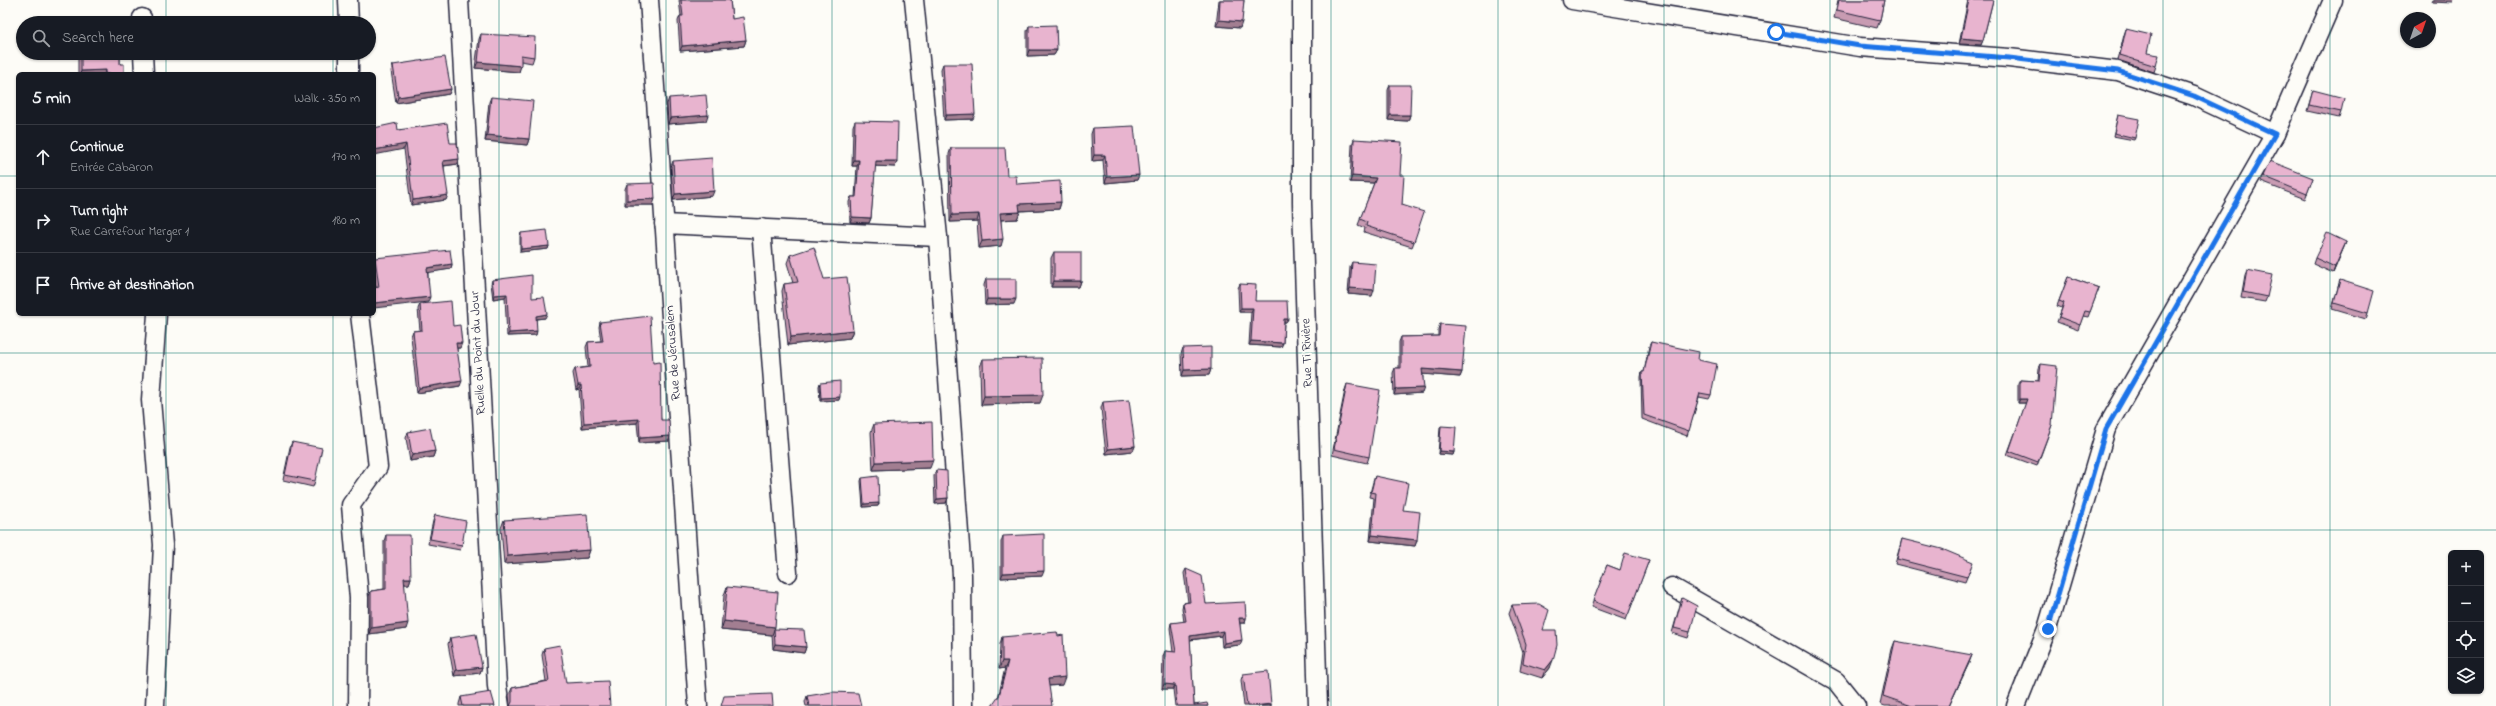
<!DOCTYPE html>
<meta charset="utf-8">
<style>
:root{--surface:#171b24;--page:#242831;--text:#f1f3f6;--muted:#9ea1a6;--line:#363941}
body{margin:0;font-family:"Indie Flower",sans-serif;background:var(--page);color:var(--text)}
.controls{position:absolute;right:12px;bottom:12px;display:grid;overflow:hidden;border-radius:6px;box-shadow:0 1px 3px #0004}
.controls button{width:36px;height:36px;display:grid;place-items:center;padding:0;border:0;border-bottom:1px solid var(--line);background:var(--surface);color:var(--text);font:20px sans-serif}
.compass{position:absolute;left:2400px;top:12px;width:36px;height:36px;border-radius:50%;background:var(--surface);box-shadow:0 1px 3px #0004;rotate:40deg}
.stop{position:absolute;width:12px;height:12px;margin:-9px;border:3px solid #1a73e8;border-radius:50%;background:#fff}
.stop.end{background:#1a73e8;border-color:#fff;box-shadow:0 1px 4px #0008}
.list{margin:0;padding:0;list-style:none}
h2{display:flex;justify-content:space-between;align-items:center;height:52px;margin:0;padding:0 16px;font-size:17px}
h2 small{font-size:13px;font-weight:400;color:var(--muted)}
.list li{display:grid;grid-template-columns:26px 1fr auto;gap:12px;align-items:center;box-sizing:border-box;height:64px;padding:0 16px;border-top:1px solid var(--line)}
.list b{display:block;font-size:15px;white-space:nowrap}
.list p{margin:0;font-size:13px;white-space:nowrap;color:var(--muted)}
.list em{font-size:13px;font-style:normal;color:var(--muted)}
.icon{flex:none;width:22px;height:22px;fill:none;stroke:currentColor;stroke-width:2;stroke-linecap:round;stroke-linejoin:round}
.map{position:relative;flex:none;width:2496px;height:706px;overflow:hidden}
.search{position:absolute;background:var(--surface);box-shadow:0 1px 3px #0004;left:16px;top:16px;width:360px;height:44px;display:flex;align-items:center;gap:10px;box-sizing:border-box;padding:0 14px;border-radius:22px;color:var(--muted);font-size:15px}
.panel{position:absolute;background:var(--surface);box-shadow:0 1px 3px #0004;left:16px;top:72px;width:360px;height:244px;border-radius:6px}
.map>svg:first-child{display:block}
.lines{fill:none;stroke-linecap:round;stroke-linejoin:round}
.street-casing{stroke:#22223b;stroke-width:21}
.street{stroke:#fdfcf7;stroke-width:18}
.wall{fill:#c89bb2;stroke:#22223b}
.shaded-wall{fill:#a27e91;stroke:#22223b}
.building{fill:#e8b4cf;stroke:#22223b}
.route{stroke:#1a73e8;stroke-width:5}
.grid{fill:none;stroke:#0f766e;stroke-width:1;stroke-opacity:0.55}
.labels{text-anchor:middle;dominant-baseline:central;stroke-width:4;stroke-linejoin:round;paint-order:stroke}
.street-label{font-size:13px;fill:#22223b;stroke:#fdfcf7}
</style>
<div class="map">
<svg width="2496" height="706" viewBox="0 0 2496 706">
<rect width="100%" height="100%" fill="#fdfcf7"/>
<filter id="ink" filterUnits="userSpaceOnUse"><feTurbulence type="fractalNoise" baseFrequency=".025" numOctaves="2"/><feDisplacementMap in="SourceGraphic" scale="8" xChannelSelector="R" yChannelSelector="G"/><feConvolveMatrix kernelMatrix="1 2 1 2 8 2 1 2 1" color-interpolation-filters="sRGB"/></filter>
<g filter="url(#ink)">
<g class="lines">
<!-- street casing -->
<g class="street-casing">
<g id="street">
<path d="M348,0L349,23"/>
<path d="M459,0L497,686L500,706"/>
<path d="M649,0L698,706"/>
<path d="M914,0L938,237L962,575L963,706"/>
<path d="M1302,0V203L1318,706"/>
<path d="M1572,0L1860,47L2009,58L2118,71L2194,96L2275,134"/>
<path d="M142,18V23"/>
<path d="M143,53L144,74"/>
<path d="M349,53V74"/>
<path d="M664,224L938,237"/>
<path d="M761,228L788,573"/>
<path d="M1672,587L1836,681L1856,706"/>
<path d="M155,706L163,545L151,400L157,314"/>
<path d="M358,706L359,598L351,505L378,467L360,314"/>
<path d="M2016,706L2047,629L2106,429L2275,134L2333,0"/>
</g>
</g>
<!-- street -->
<use href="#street" class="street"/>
</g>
<!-- wall -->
<g class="wall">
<path d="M679,0H730L732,19L746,40L744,46L680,51L678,21L680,16H681Z"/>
<path d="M1219,0H1244L1240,28L1216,26Z"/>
<path d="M1838,0H1884L1880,20L1877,28L1834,18Z"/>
<path d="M1968,0H1993L1983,40L1981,45L1959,44Z"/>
<path d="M1029,26L1057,50L1054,55L1027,56V31Z"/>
<path d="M2126,29L2147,53L2156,66L2154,72L2118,60L2124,35Z"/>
<path d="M481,34L534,57L532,63L521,61L519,72L475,68L479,39Z"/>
<path d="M78,53H120V64L124,74H78Z"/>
<path d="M943,64L973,119L944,120L941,69Z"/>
<path d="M393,65L451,89L449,94L396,103L391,71Z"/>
<path d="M1390,85L1410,115L1408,121L1388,120V90Z"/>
<path d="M2313,90L2341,112L2339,118L2307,111Z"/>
<path d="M491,97L529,139L527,145L485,141L489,102Z"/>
<path d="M669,98L706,121L668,124L667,104Z"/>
<path d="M2118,115L2135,138L2134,140L2113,136Z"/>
<path d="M855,121L897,161L895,167L875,166L871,218L869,223L850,222L849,202L851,197H855L857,166H852L853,126Z"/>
<path d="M1093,128L1139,175L1137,180L1105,183L1103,160L1092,161L1091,134Z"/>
<path d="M398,130L450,143L458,164L444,166L446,200L411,205L404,149Z"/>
<path d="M1354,139L1400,175L1402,205L1414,242L1412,247L1364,232L1365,228L1358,225L1374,183L1350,182L1352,145Z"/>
<path d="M951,148L1007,176L1017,184L1061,202L1059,209L1020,211V212L1017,219L1001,220V246L979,248L977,221L950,222L949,154Z"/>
<path d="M673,161L712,196L673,200L671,167Z"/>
<path d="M2263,176L2313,178L2305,199L2261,182Z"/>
<path d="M627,184L653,205H625V189Z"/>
<path d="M521,233L549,246L548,249L520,252V236Z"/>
<path d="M2346,242L2333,273L2313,264L2315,258Z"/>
<path d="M1054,252L1081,281L1079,287H1051V258Z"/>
<path d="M790,255L824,279L853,330L850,338L788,345L782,291L784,284L793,283L787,263Z"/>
<path d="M375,258L452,264L451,269L428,272V302L376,287L374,268V261Z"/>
<path d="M1352,262L1372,296L1348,294L1350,267Z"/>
<path d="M2247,270L2267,297L2265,302L2241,298L2245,275Z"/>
<path d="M2068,277L2099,288L2088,317L2083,316L2078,330L2057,322L2062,308L2057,306Z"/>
<path d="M986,279L1014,304L985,305L984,285Z"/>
<path d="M492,280L532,298L545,318L536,319V335L507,336L505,297L493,299L491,284Z"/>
<path d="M2340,280L2368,313L2366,319L2332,309Z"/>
<path d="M1240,284L1255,301L1288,319L1286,322H1284L1283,343L1281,347L1249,345L1251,312H1239L1238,288Z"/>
<path d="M420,304L453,326L460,348H457L460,386L417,393L411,336L413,331L420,330L418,309Z"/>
<path d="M600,322L653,363L661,420L669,441L639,443L637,423L582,428L579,389L576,390L573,373L575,369L588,367L586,347L588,342L601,341L599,327Z"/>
<path d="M1440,324L1462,372L1460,377L1423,374L1422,393L1394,395L1393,373L1395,368H1399V342L1401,337L1438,336V329Z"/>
<path d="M1651,342L1698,360L1711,395L1709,399L1699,397L1687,436L1642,419L1641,377L1642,372H1644L1649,346Z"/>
<path d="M1183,348L1211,369L1209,375L1182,376L1181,354Z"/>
<path d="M983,359L1040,403L981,405L980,367Z"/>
<path d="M2041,364L2052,425L2037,466L2007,455L2026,403H2018V384L2020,380L2038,381L2039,368Z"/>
<path d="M820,383L839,400L820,401L819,386Z"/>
<path d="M1347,384L1369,457L1367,463L1332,455L1345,390Z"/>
<path d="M1103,402L1135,446L1133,451L1106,454L1101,408Z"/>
<path d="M874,424L930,468L873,470L871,432Z"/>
<path d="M1441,426L1454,452L1453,455L1438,454L1440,428Z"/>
<path d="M408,432L435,451L433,457L410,461L406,438Z"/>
<path d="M292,442L315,481L313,487L283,480L290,447Z"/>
<path d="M936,470L948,498L946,503L935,504L934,476Z"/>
<path d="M1375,476L1403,510L1417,540L1415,546L1370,541L1374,498L1369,497L1373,482Z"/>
<path d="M862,478L879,503L878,506L863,507L861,481Z"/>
<path d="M435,515L462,545L460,550L428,544L433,521Z"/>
<path d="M504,520L590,550L587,558L504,564L501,528Z"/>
<path d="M386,535L411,578L409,584H404L406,629L369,634V596L371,591L384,589V541Z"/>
<path d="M1003,536L1042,576L1001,578V542Z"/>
<path d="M1902,539L1971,567L1965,582L1895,564Z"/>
<path d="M1649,560L1626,620L1591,607L1607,565L1620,570Z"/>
<path d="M1186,569L1206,604L1246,618L1245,623H1240V645L1222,647L1221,636L1190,640L1194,705L1208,706H1175L1173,689H1162L1163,656L1165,651L1173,652L1170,628L1171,623L1184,622L1182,608L1183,603L1188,602L1184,573Z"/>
<path d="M727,587L774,629L806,647L804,653L773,649L772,635L721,630L724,595Z"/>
<path d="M1682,598L1690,632L1688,638L1672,633Z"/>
<path d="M1512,605L1543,630L1550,668L1542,678L1520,671L1523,652L1509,613Z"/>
<path d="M1002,637L1062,685L1049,686L998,698L1005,668L999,669L1000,644Z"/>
<path d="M450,638L482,667L480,673L454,676L448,644Z"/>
<path d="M1895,641L1969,663L1949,706H1885L1880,704L1892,649Z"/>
<path d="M544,648L566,683L510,706L509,695L512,688L546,681L542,655Z"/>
<path d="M1243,674L1271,704V706H1244L1241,680Z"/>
<path d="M807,696L861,706H806L805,702Z"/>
<path d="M461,697L495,706H459V704Z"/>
</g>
<!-- shaded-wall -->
<g class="shaded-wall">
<path d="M2433,0H2453L2452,3L2432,2Z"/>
<path d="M1219,20L1242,22L1240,28L1216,26Z"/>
<path d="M1961,38L1983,40L1981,45L1959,44Z"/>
<path d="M746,40L744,46L680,51L682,46Z"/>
<path d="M1029,50H1057L1054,55L1027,56Z"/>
<path d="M478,62L521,66L519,72L475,68Z"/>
<path d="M106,70L104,74H80L81,71Z"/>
<path d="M451,89L449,94L396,103L398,97Z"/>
<path d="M975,114L973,119L944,120L946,115Z"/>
<path d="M708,115L706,121L668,124L670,118Z"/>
<path d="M1390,115H1410L1408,121L1388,120Z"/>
<path d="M487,135L529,139L527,145L485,141Z"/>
<path d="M406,144L404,149L374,155V150Z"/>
<path d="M1094,155H1105L1103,160L1092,161Z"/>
<path d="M459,159L458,164L442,166L443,161Z"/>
<path d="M854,160H859L857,166H852Z"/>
<path d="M876,161H897L895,167L873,166Z"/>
<path d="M1139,175L1137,180L1105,183L1107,177Z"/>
<path d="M1352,176L1376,178L1374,183L1350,182Z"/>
<path d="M714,191L712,196L673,200L675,194Z"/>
<path d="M448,195L446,200L411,205L413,200Z"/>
<path d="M655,199L653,205H625L627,200Z"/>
<path d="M1061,202L1059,209L1017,211L1019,204Z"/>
<path d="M1020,212L1017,219L998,220L1000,213Z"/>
<path d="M979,214L977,221L950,222L952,215Z"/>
<path d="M852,217L871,218L869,223L850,222Z"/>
<path d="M1003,239L1001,246L979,248L982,241Z"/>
<path d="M2346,242L2344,247L2333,273L2335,267Z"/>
<path d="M549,246L548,249L520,252L521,249Z"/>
<path d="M452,264L451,269L426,273L427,268Z"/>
<path d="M1054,281H1081L1079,287H1051Z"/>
<path d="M1350,288L1374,290L1372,296L1348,294Z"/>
<path d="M507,294L505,297L493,299L494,295Z"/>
<path d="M430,297L428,302L374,308V303Z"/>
<path d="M987,299H1016L1014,304L985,305Z"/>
<path d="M1241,308H1253L1251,312H1239Z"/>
<path d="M547,314L545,318L535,319L536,316Z"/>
<path d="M1284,319H1288L1286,322H1283Z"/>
<path d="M853,330L850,338L788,345L791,337Z"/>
<path d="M537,331L536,335L507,336L509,333Z"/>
<path d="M1251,341L1283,343L1281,347L1249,345Z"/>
<path d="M456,343H462L460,348H454Z"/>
<path d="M1211,369L1209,375L1182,376L1184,370Z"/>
<path d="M1422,369L1462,372L1460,377L1421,374Z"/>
<path d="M462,381L460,386L417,393L419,388Z"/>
<path d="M578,385H581L579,389L576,390Z"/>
<path d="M1424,388L1422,393L1394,395L1396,389Z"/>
<path d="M1043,395L1040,403L981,405L984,396Z"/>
<path d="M840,397L839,400L820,401L821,398Z"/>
<path d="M2020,399H2027L2026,403H2018Z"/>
<path d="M639,419L637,423L582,428L584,423Z"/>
<path d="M670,436L669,441L639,443L640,438Z"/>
<path d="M1135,446L1133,451L1106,454L1108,449Z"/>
<path d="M435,451L433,457L410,461L412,455Z"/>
<path d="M1439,451L1454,452L1453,455L1438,454Z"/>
<path d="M933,460L930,468L873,470L876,462Z"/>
<path d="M948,498L946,503L935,504L937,499Z"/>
<path d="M879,503L878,506L863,507L864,504Z"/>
<path d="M1372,535L1417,540L1415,546L1370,541Z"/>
<path d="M590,550L587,558L504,564L507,556Z"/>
<path d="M1044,571L1042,576L1001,578L1003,573Z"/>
<path d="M404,578H411L409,584H402Z"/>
<path d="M1239,618H1246L1245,623H1238Z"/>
<path d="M724,621L775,627L772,635L721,630Z"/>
<path d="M408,623L406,629L369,634L371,628Z"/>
<path d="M1223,631L1221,636L1189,640L1190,636Z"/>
<path d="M1242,640L1240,645L1222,647L1224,643Z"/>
<path d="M775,644L806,647L804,653L773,649Z"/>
<path d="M1972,655L1969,663L1949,706Z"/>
<path d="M1553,660L1550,668L1542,678L1545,670Z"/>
<path d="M1002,661H1008L1005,668L999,669Z"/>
<path d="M482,667L480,673L454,676L456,670Z"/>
<path d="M1065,677L1062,685L1046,686L1048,679Z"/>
<path d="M1164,684L1175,685L1173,689H1162Z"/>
<path d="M1271,704V706H1254Z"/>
</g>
<!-- building -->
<g class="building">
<path d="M681,0H730L732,19L743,17L746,40L682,46L680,16H683Z"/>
<path d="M1220,0H1244L1242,22L1219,20Z"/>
<path d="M1839,0H1884L1880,20L1837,10Z"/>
<path d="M1969,0H1993L1983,40L1961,38Z"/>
<path d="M1056,25L1057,50H1029V26Z"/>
<path d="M2126,29L2151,35L2147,53L2159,55L2156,66L2120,55Z"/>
<path d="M481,34L535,37L534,57L521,55V66L478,62Z"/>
<path d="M81,53H120V64H124V74H106V70L81,71Z"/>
<path d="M445,57L451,89L398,97L393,65Z"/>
<path d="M943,64H972L975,114L946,115Z"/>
<path d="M1390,85H1411L1410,115H1390Z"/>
<path d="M2313,90L2344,98L2341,112L2309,105Z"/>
<path d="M706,95L708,115L670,118L669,98Z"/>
<path d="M491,97L533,101L529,139L487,135Z"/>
<path d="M2118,115L2139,119L2135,138L2114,133Z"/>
<path d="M855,121L898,122L897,161H876L871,218L852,217L851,197H856L859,160H854Z"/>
<path d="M397,123L398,130L447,123L450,143H457L459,159L443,161L448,195L413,200L406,144L374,150V128Z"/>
<path d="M1134,126L1139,175L1107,177L1105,155H1094L1093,128Z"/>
<path d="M1354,139L1402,142L1400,175H1404L1402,205L1424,212L1414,242L1366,226L1367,222L1360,219L1376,178L1352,176Z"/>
<path d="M951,148H1005L1007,176H1016L1017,184L1060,181L1061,202L1019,204L1020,212L1000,213L1003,239L982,241L979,214L952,215Z"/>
<path d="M712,158L714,191L675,194L673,161Z"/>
<path d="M2270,161L2313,178L2307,194L2263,176Z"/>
<path d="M654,183L655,199L627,200V184Z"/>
<path d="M547,230L549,246L521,249V233Z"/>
<path d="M2327,233L2346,242L2335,267L2315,258Z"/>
<path d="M814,247L824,279L847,277L853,330L791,337L784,284L798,282L790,255Z"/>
<path d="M450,250L452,264L427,268L430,297L374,303V288L379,287L375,258Z"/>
<rect x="1054" y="252" width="27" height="29"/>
<path d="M1352,262L1376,264L1374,290L1350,288Z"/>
<path d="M2247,270L2272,275L2267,297L2243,292Z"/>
<path d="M532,275V298L544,297L547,314L536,316L537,331L509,333L507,294L494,295L492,280Z"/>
<path d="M2068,277L2099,288L2090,312L2085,311L2080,325L2059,317L2064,303L2059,301Z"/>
<path d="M986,279H1016V299H987Z"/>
<path d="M2340,280L2374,291L2368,313L2334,303Z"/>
<path d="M1240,284L1256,285L1255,301H1287L1288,319H1284L1283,343L1251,341L1253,308H1241Z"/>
<path d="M451,301L453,326L460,325L462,343H456L462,381L419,388L413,331L422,330L420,304Z"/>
<path d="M650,316L653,363L660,362L661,420H669L670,436L640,438L639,419L584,423L581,385H578L575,369L590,367L588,342L603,341L600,322Z"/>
<path d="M1440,324L1466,326L1462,372L1422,369L1424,388L1396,389L1395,368H1401V337L1439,336Z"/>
<path d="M1651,342L1699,352L1698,360L1717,364L1711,395L1700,393L1689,431L1644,415L1642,372H1644Z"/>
<path d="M1211,347V369L1184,370L1183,348Z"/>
<path d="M1042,358L1043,395L984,396L983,359Z"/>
<path d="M2041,364L2057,366L2052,425L2038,462L2009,451L2027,399H2020V380L2039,381Z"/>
<path d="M840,381V397L821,398L820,383Z"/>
<path d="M1347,384L1380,390L1369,457L1334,449Z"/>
<path d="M1129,400L1135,446L1108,449L1103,402Z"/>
<path d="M932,422L933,460L876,462L874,424Z"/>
<path d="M1441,426L1456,427L1454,452L1439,451Z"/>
<path d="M430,428L435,451L412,455L408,432Z"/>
<path d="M292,442L322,448L315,481L285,475Z"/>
<path d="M936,470L947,471L948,498L937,499Z"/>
<path d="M878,476L879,503L864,504L862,478Z"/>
<path d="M1375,476L1408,483L1403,510L1420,512L1417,540L1372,535L1376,493L1371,492Z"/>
<path d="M587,514L590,550L507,556L504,520Z"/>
<path d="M435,515L466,521L462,545L430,539Z"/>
<path d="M1044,534V571L1003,573V536Z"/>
<path d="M386,535H410L411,578H404L408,623L371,628V591L386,589Z"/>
<path d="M1902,539L1942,549L1973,562L1967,577L1897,559Z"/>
<path d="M1625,553L1649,560L1628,615L1593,601L1607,565L1620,570Z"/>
<path d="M1186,569L1202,576L1206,604L1245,602L1246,618H1239L1242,640L1224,643L1223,631L1190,636L1194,705L1207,703L1208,706H1177L1175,685L1164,684L1165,651L1176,652L1171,623L1186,621L1183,603L1190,602Z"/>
<path d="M727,587L778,592L775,627L724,621Z"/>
<path d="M1682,598L1697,606L1690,632L1674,628Z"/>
<path d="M1539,604L1549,610L1543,630H1556L1557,645L1553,660L1545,670L1523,663L1526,644L1512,605Z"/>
<path d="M774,629L804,630L806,647L775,644Z"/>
<path d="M1057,632L1058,636L1063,635L1065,677L1048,679L1052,706H992L999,696L1008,661H1002V637Z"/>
<path d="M476,634L482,667L456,670L450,638Z"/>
<path d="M1895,641L1972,655L1949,706H1912L1883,696Z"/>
<path d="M560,645L566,683L608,681L610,706H510L512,702V688L549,681L544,648Z"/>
<path d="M1268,671L1271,704L1254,706H1247L1243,674Z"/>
<path d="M491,692L495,706H463L461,697Z"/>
<path d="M832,692L858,693L861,706H809L807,696Z"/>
<path d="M772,694L773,706H721L724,696Z"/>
</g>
</g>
<g class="lines" filter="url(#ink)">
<!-- route -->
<path class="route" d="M1776,32L1860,46L2009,58L2118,71L2194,96L2275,134L2106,429L2048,629"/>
</g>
<!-- grid -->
<path class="grid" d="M166,0V23M333,0V23M499,0V706M666,0V706M832,0V706M998,0V706M1165,0V706M1331,0V706M1498,0V706M1664,0V706M1830,0V706M1997,0V706M2163,0V706M2330,0V706M166,53V74M333,53V74M0,176H18M374,176H2496M166,314V706M333,314V706M0,353H2496M0,530H2496"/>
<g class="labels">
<!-- street labels -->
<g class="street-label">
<text transform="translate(478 353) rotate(-93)">Ruelle du Point du Jour</text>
<text transform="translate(673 353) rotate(-94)">Rue de Jérusalem</text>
<text transform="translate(1307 353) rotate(-92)">Rue Ti Rivière</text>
</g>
</g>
</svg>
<div class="controls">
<button>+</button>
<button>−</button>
<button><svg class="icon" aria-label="locate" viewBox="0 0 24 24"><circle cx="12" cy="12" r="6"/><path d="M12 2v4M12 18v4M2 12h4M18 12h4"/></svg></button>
<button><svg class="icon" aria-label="layers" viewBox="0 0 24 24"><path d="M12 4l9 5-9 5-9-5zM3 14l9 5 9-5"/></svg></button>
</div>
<svg class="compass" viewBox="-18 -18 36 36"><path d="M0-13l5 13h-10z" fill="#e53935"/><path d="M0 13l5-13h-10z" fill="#9ea1a6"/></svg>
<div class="stop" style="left:1776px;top:32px"></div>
<div class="stop end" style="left:2048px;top:629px"></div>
<div class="search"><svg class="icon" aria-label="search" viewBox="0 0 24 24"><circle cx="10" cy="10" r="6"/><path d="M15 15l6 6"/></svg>Search here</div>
<section class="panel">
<h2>5 min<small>Walk · 350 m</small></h2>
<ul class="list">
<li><svg class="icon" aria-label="ahead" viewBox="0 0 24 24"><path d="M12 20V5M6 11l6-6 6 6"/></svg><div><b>Continue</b><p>Entrée Cabaron</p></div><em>170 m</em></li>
<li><svg class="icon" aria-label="right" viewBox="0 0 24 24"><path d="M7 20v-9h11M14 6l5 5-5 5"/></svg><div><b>Turn right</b><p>Rue Carrefour Merger 1</p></div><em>180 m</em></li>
<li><svg class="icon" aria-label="arrive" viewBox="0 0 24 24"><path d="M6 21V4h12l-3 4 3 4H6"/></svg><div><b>Arrive at destination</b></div></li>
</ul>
</section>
</div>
